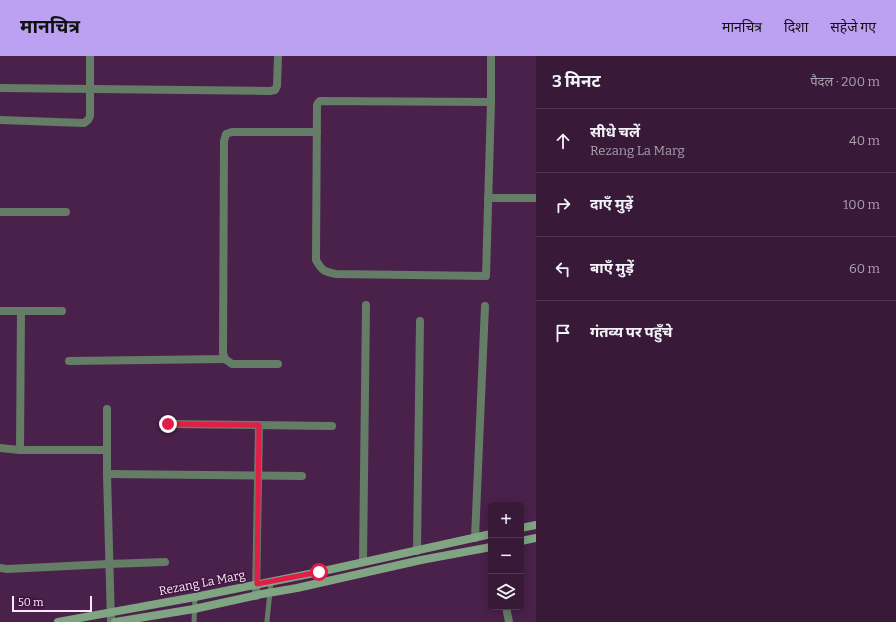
<!DOCTYPE html>
<html lang="hi">
<meta charset="utf-8">
<style>
:root{--surface:#381938;--page:#3f2240;--text:#f1f3f6;--muted:#aba0ae;--line:#523853;--accent:#bca0f2}
body{margin:0;font-family:Bitter,"Noto Sans Devanagari",serif;background:var(--page);color:var(--text)}
.controls{position:absolute;right:12px;bottom:12px;display:grid;overflow:hidden;border-radius:6px;box-shadow:0 2px 10px #0003}
.controls button{width:36px;height:36px;display:grid;place-items:center;padding:0;border:0;border-bottom:1px solid var(--line);background:var(--surface);color:var(--text);font:20px sans-serif}
.scale{position:absolute;left:12px;bottom:10px;width:80px;box-sizing:border-box;padding-left:4px;border:2px solid #fce7fc;border-top:0;font-size:11px;line-height:14px;white-space:nowrap;color:#fce7fc;-webkit-text-stroke:3px #3f1640;paint-order:stroke}
.stop{position:absolute;width:12px;height:12px;margin:-9px;border:3px solid #e11d48;border-radius:50%;background:#fff}
.stop.end{background:#e11d48;border-color:#fff;box-shadow:0 1px 4px #0008}
.list{margin:0;padding:0;list-style:none}
h2{display:flex;justify-content:space-between;align-items:center;height:52px;margin:0;padding:0 16px;font-size:17px}
h2 small{font-size:13px;font-weight:400;color:var(--muted)}
.list li{display:grid;grid-template-columns:26px 1fr auto;gap:12px;align-items:center;box-sizing:border-box;height:64px;padding:0 16px;border-top:1px solid var(--line)}
.list b{display:block;font-size:15px;white-space:nowrap}
.list p{margin:0;font-size:13px;white-space:nowrap;color:var(--muted)}
.list em{font-size:13px;font-style:normal;color:var(--muted)}
.icon{flex:none;width:22px;height:22px;fill:none;stroke:currentColor;stroke-width:2;stroke-linecap:round;stroke-linejoin:round}
.map{position:relative;flex:none;width:536px;height:566px;overflow:hidden}
header{display:flex;align-items:center;gap:24px;box-sizing:border-box;height:56px;padding:0 20px;background:var(--accent);color:#111}
header strong{font-size:19px}
nav{display:flex;gap:22px;margin-inline-start:auto;font-size:14px}
main{display:flex}
aside{flex:1;background:var(--surface)}
.map>svg:first-child{display:block}
.lines{fill:none;stroke-linecap:round;stroke-linejoin:round}
.lane{stroke:#657c67;stroke-width:5}
.street{stroke:#657c67;stroke-width:8}
.secondary{stroke:#80a583;stroke-width:8}
.route{stroke:#e11d48;stroke-width:5}
.labels{text-anchor:middle;dominant-baseline:central;stroke-width:3;stroke-linejoin:round;paint-order:stroke}
.street-label{font-size:12px;fill:#fce7fc;stroke:#3f1640}
</style>
<header>
<strong>मानचित्र</strong>
<nav><a>मानचित्र</a><a>दिशा</a><a>सहेजे गए</a></nav>
</header>
<main>
<div class="map">
<svg width="536" height="566" viewBox="0 0 536 566">
<rect width="100%" height="100%" fill="#4a214a"/>
<g class="lines">
<!-- lane -->
<g class="lane">
<path d="M267,565L271,526"/>
<path d="M194,566L195,541"/>
</g>
<!-- street -->
<g class="street">
<path d="M0,32L270,35L275,34L277,30L278,0"/>
<path d="M491,46L320,45L318,47L317,49L316,204C322,215 325,216 336,218L486,220L491,46V0"/>
<path d="M0,64L84,67L88,64L90,60V0"/>
<path d="M488,142H536"/>
<path d="M0,156H66"/>
<path d="M0,255H62"/>
<path d="M69,305L225,303"/>
<path d="M278,308H232L225,303L223,297L224,85L226,78L232,76H317"/>
<path d="M107,353V418L111,566"/>
<path d="M168,368L332,370"/>
<path d="M0,392L20,394H107"/>
<path d="M20,394L21,255"/>
<path d="M107,418L302,420"/>
<path d="M475,482L485,250"/>
<path d="M417,495L420,265"/>
<path d="M363,506L366,249"/>
<path d="M0,512L7,513L109,508L165,506"/>
<path d="M256,540L259,369"/>
<path d="M506,551L509,566"/>
</g>
<!-- secondary -->
<g class="secondary">
<path d="M521,472L536,469"/>
<path d="M521,485L536,482"/>
<path d="M58,566L195,541L319,516L491,478"/>
<path d="M115,566L194,553L262,538L297,532L421,504L491,491"/>
</g>
</g>
<g class="lines">
<!-- route -->
<path class="route" d="M168,368L259,369L257,528L319,516"/>
</g>
<g class="labels">
<!-- street labels -->
<g class="street-label">
<text transform="translate(202 527) rotate(-11)">Rezang La Marg</text>
</g>
</g>
</svg>
<div class="controls">
<button>+</button>
<button>−</button>
<button><svg class="icon" aria-label="layers" viewBox="0 0 24 24"><path d="M12 4l9 5-9 5-9-5zM3 14l9 5 9-5"/></svg></button>
</div>
<div class="scale">50 m</div>
<div class="stop" style="left:319px;top:516px"></div>
<div class="stop end" style="left:168px;top:368px"></div>
</div>
<aside>
<h2>3 मिनट<small>पैदल · 200 m</small></h2>
<ul class="list">
<li><svg class="icon" aria-label="ahead" viewBox="0 0 24 24"><path d="M12 20V5M6 11l6-6 6 6"/></svg><div><b>सीधे चलें</b><p>Rezang La Marg</p></div><em>40 m</em></li>
<li><svg class="icon" aria-label="right" viewBox="0 0 24 24"><path d="M7 20v-9h11M14 6l5 5-5 5"/></svg><div><b>दाएँ मुड़ें</b></div><em>100 m</em></li>
<li><svg class="icon" aria-label="left" viewBox="0 0 24 24"><path d="M17 20v-9H6M10 6l-5 5 5 5"/></svg><div><b>बाएँ मुड़ें</b></div><em>60 m</em></li>
<li><svg class="icon" aria-label="arrive" viewBox="0 0 24 24"><path d="M6 21V4h12l-3 4 3 4H6"/></svg><div><b>गंतव्य पर पहुँचे</b></div></li>
</ul>
</aside>
</main>
